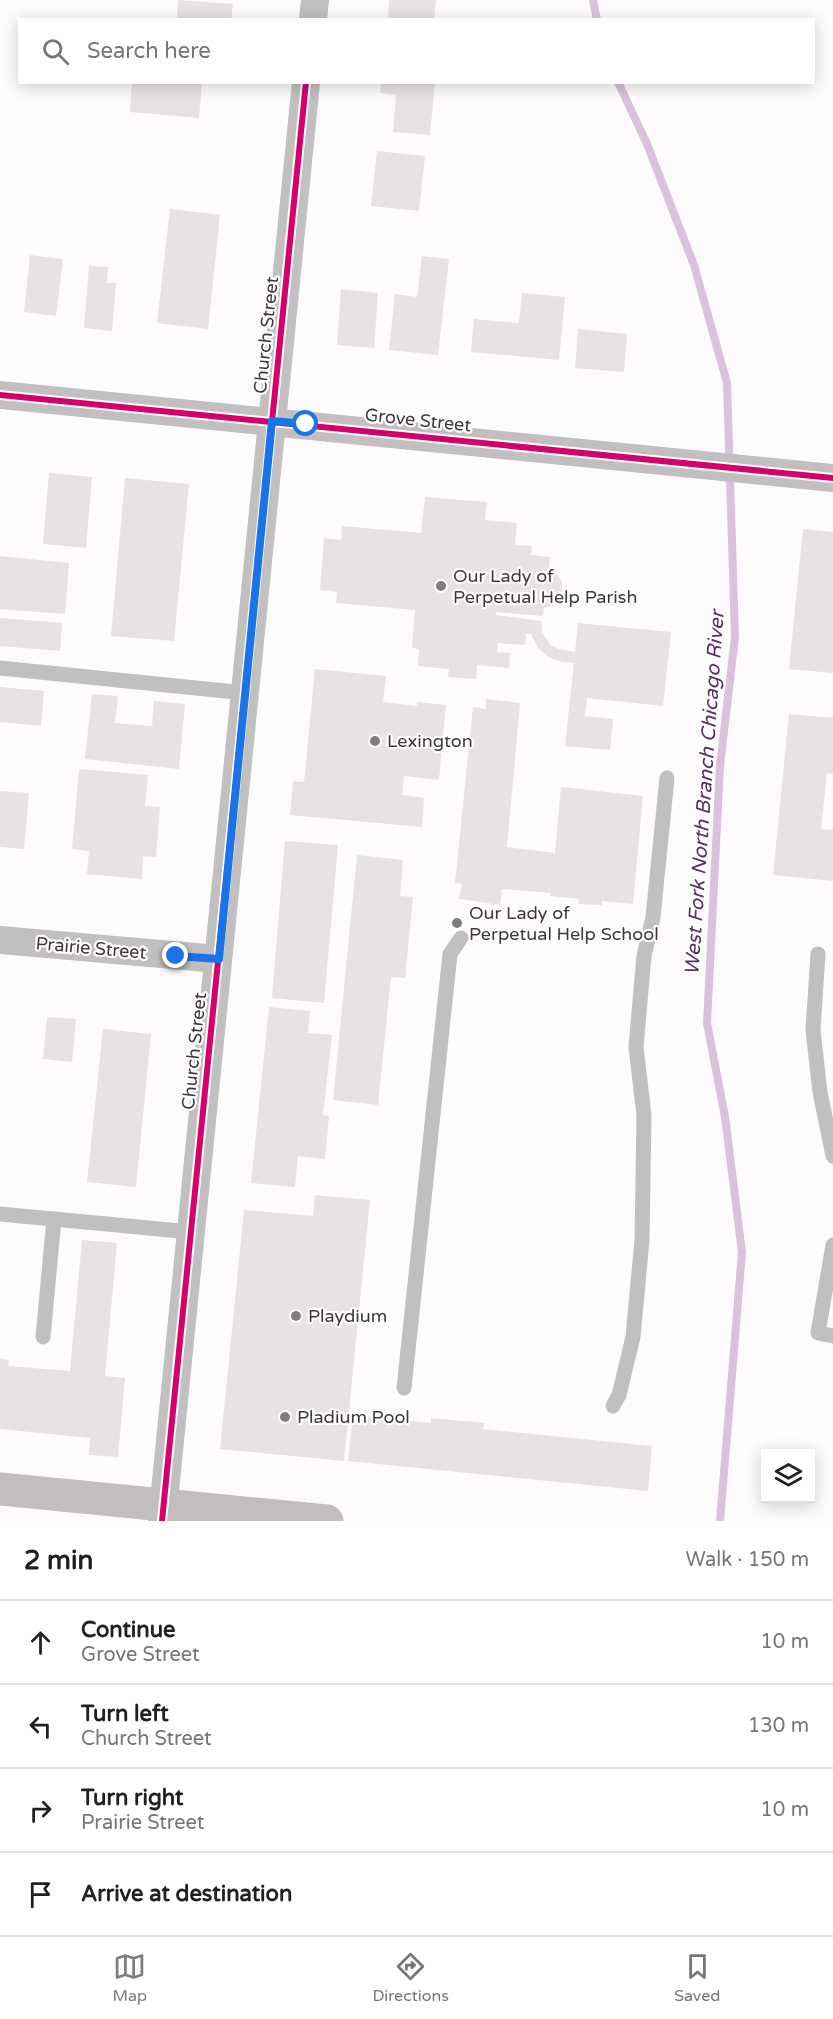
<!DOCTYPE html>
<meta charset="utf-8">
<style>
:root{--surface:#fff;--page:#f2f2f2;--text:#202124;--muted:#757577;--line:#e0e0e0;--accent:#827c7d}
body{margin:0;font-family:"Varela Round",sans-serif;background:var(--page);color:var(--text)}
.controls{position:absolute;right:18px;bottom:18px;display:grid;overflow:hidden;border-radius:0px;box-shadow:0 3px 15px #0003}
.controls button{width:54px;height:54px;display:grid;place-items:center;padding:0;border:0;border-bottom:2px solid var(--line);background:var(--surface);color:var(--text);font:30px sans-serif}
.stop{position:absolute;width:18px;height:18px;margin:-14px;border:4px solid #1a73e8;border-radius:50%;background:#fff}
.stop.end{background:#1a73e8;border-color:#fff;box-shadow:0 2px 6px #0008}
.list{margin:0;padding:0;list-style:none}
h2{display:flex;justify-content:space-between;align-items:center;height:78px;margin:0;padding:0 24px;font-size:26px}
h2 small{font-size:20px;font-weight:400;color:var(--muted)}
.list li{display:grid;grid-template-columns:39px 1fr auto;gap:18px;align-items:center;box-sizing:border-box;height:84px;padding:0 24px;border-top:2px solid var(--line)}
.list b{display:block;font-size:22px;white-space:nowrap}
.list p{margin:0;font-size:20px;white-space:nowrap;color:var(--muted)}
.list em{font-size:20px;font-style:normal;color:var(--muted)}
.icon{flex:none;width:33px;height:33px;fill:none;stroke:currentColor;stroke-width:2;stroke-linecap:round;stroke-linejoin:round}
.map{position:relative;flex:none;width:833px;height:1521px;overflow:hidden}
.search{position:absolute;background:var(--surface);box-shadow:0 3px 15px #0003;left:18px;right:18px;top:18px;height:66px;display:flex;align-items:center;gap:15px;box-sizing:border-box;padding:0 21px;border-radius:0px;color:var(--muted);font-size:22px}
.sheet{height:414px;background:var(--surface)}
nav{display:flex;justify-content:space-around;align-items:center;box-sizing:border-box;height:84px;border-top:2px solid var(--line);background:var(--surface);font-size:16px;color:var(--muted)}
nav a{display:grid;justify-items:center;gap:3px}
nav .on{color:var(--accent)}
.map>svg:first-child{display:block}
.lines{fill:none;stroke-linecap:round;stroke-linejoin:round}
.stream{stroke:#dac1dc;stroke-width:8}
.building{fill:#e7e2e5}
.lane{stroke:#c2bfbf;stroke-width:15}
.street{stroke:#c2bfbf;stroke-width:28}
.secondary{stroke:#c2bebd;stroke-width:33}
.cycleway-casing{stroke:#fff;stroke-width:10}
.cycleway{stroke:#d6006c;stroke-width:6}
.route{stroke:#1a73e8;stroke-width:8}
.poi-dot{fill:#827c7d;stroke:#fff;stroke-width:2}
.labels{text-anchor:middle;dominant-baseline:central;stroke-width:4.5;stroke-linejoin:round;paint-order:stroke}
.street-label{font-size:18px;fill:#403739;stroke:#fff}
.poi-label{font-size:18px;fill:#403739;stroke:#fff;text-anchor:start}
.water-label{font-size:20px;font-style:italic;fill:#5b3062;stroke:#fff}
</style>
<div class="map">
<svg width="833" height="1521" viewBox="0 0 833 1521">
<rect width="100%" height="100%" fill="#fefbfc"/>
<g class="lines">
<!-- stream -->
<g class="stream">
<path d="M593,0L597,20"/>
<path d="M618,82L647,144L694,265L727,383L735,637L720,766L707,1023L725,1117L742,1252L720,1521"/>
</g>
</g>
<!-- building -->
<g class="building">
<path d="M178,0L233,4L231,20H177Z"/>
<path d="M389,0H436L434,20H388Z"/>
<path d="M132,82H202L199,118L130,112Z"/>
<path d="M381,82H435L430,135L393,132L396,95L380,93Z"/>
<path d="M377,151L425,156L419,211L371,206Z"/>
<path d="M170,209L220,215L208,329L157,323Z"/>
<path d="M30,255L63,259L56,316L24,312Z"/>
<path d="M422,256L449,259L438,355L389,350L395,294L417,297Z"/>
<path d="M89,266L108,267L107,283H116L112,331L84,328Z"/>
<path d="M341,289L378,293L374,348L337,345Z"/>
<path d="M522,293L565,297L559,360L471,352L474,319L519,323Z"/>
<path d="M578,329L627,334L624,372L575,368Z"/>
<path d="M49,473L92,477L86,548L43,544Z"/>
<path d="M125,478L189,484L174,641L111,636Z"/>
<path d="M425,497L487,502L485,520L517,523L515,545L532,546L531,555L550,557L549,569L558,575L562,582L561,599L555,605L544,608L543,616L496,612V615L541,621L542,632L550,645L559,649L575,652L578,623L671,632L663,706L587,698L585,716L613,719L610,750L565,746L574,663L558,661L547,656L538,648L531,634L526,633L525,645L498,643L497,652L510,653L509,668L477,665L476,679L448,677L449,669L418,666L419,649L412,648L415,610L336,603L337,592L320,590L324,538L341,540L342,526L421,533Z"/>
<path d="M803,529L833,532V673L789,669Z"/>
<path d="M0,556L69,563L65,614L0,609Z"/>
<path d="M0,618L62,623L60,651L0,646Z"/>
<path d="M315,669L386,676L383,702L417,706V702L446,705L439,780L404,776L402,795L424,798L422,827L290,815L293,781L304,782Z"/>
<path d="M0,687L44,691L41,726L0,722Z"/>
<path d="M92,694L118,696L115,723L152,726L154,701L185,704L179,769L85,759Z"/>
<path d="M486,699L520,703L507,847L555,853L561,787L643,796L633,904L602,901V905L578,904L579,899L550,896V893L502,889L500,905L459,899L462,884L455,883L473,707L486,709Z"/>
<path d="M789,714L833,718V774L827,773L821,829L833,830V881L773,875Z"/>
<path d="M79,769L148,775L145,806L160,807L156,857L143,856L142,879L87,874L89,851L72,849Z"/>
<path d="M0,791L29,793L24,849L0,847Z"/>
<path d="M285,841L338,845L324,1003L272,998Z"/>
<path d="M357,855L403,860L400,896L413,897L405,978L391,977L378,1105L333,1100Z"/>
<path d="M269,1007L310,1011L308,1033L332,1035L323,1115L329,1116L325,1159L298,1156L295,1187L251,1183Z"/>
<path d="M47,1017L76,1019L72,1062L43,1059Z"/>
<path d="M103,1029L151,1034L136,1187L87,1182Z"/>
<path d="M315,1195L370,1200L344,1461L220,1449L244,1210L313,1216Z"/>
<path d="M82,1240L117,1243L105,1376L125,1378L118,1457L89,1455L90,1438L0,1429V1359L9,1360L8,1366L70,1371Z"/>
<path d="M353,1415L431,1423V1418L484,1423L483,1429L652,1446L648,1491L348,1461Z"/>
</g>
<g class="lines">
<!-- lane -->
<g class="lane">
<path d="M0,668L245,693"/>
<path d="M818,954L813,1030L820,1092L833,1156"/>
<path d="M0,1214L191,1232"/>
<path d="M833,1245L818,1333L833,1336"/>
<path d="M43,1337L54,1219"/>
<path d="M404,1388L450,954L461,938"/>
<path d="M613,1406L619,1395L633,1337L642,1240L644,1115L636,1047L644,956L653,917L667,778"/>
</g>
<!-- street -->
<g class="street">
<path d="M313,20L315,0"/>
<path d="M0,395L833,478"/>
<path d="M0,940L218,959"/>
<path d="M162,1521L306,82"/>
</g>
<!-- secondary -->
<path class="secondary" d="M0,1489L327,1521"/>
<!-- cycleway casing -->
<g class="cycleway-casing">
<g id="cycleway">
<path d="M0,395L833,478"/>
<path d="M162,1521L306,82"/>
</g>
</g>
<!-- cycleway -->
<use href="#cycleway" class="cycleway"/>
</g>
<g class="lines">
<!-- route -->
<path class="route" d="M176,956L219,959L272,421L306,424"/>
</g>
<!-- markers -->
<g class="poi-dot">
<circle cx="441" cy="586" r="6"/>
<circle cx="375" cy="741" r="6"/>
<circle cx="457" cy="923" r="6"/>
<circle cx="296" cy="1316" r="6"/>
<circle cx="285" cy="1417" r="6"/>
</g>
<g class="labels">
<!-- street labels -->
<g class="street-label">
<text transform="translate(266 335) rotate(-84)">Church Street</text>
<text transform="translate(418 420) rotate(6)">Grove Street</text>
<text transform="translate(91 948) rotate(5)">Prairie Street</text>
<text transform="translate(194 1051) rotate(-84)">Church Street</text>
</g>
<!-- poi labels -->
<g class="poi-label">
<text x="453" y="576">Our Lady of<tspan x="453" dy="21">Perpetual Help Parish</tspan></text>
<text x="387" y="741">Lexington</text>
<text x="469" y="913">Our Lady of<tspan x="469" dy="21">Perpetual Help School</tspan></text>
<text x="308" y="1316">Playdium</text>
<text x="297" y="1417">Pladium Pool</text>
</g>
<!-- water labels -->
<g class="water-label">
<text transform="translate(705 793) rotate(-86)">West Fork North Branch Chicago River</text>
</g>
</g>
</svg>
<div class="controls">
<button><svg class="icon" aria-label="layers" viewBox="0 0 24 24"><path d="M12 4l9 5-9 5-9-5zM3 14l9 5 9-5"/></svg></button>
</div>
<div class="stop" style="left:306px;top:424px"></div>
<div class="stop end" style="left:176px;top:956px"></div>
<div class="search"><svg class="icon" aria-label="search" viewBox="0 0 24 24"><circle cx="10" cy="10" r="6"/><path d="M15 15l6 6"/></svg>Search here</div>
</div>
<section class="sheet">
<h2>2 min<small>Walk · 150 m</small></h2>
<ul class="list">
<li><svg class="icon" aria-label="ahead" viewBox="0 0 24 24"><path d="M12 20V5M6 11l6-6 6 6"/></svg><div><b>Continue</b><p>Grove Street</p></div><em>10 m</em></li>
<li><svg class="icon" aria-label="left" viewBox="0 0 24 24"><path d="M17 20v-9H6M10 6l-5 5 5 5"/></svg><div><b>Turn left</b><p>Church Street</p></div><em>130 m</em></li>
<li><svg class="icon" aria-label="right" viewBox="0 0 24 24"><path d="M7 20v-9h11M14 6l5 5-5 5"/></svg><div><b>Turn right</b><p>Prairie Street</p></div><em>10 m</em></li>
<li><svg class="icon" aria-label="arrive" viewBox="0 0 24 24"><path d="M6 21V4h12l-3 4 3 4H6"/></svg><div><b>Arrive at destination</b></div></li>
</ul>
</section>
<nav>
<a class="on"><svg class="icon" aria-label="map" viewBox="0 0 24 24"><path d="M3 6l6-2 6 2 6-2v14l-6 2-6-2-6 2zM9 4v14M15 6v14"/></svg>Map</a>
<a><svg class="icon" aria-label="directions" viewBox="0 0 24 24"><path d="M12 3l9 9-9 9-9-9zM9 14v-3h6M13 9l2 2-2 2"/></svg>Directions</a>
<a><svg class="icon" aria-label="saved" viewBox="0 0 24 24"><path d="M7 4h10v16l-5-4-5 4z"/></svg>Saved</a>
</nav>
